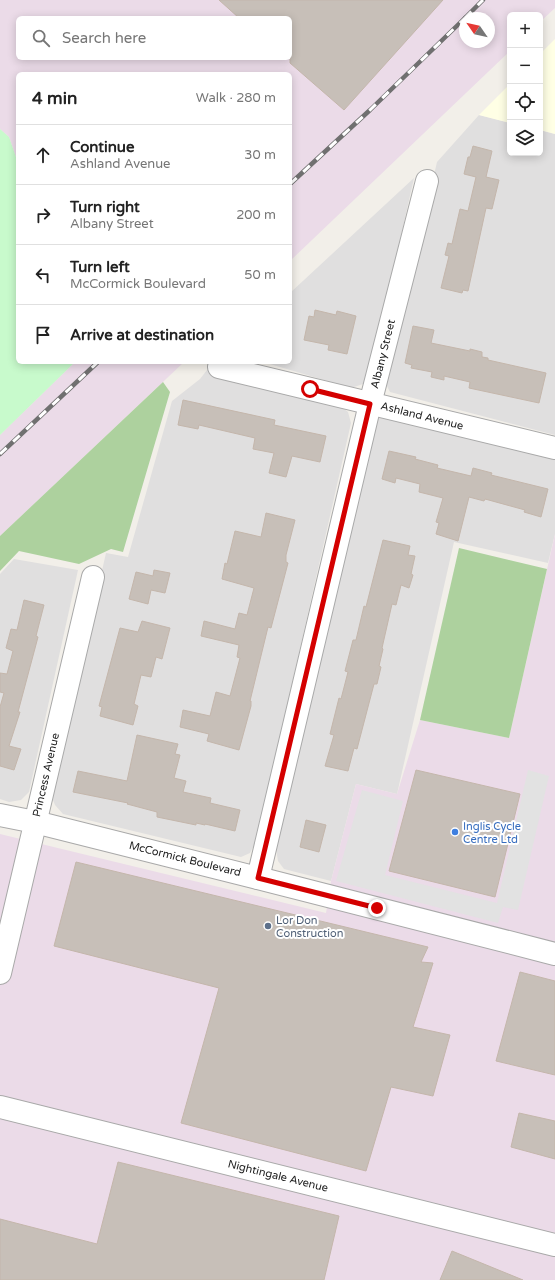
<!DOCTYPE html>
<meta charset="utf-8">
<style>
:root{--surface:#fff;--page:#f2f2f2;--text:#222;--muted:#767676;--line:#e0e0e0}
body{margin:0;font-family:"Varela Round",sans-serif;background:var(--page);color:var(--text)}
.controls{position:absolute;right:12px;top:12px;display:grid;overflow:hidden;border-radius:6px;box-shadow:0 2px 10px #0003}
.controls button{width:36px;height:36px;display:grid;place-items:center;padding:0;border:0;border-bottom:1px solid var(--line);background:var(--surface);color:var(--text);font:20px sans-serif}
.compass{position:absolute;left:459px;top:12px;width:36px;height:36px;border-radius:50%;background:var(--surface);box-shadow:0 2px 10px #0003;rotate:304deg}
.stop{position:absolute;width:12px;height:12px;margin:-9px;border:3px solid #d40000;border-radius:50%;background:#fff}
.stop.end{background:#d40000;border-color:#fff;box-shadow:0 1px 4px #0008}
.list{margin:0;padding:0;list-style:none}
h2{display:flex;justify-content:space-between;align-items:center;height:52px;margin:0;padding:0 16px;font-size:17px}
h2 small{font-size:13px;font-weight:400;color:var(--muted)}
.list li{display:grid;grid-template-columns:26px 1fr auto;gap:12px;align-items:center;box-sizing:border-box;height:60px;padding:0 16px;border-top:1px solid var(--line)}
.list b{display:block;font-size:15px;white-space:nowrap}
.list p{margin:0;font-size:13px;white-space:nowrap;color:var(--muted)}
.list em{font-size:13px;font-style:normal;color:var(--muted)}
.icon{flex:none;width:22px;height:22px;fill:none;stroke:currentColor;stroke-width:2;stroke-linecap:round;stroke-linejoin:round}
.map{position:relative;flex:none;width:555px;height:1280px;overflow:hidden}
.search{position:absolute;background:var(--surface);box-shadow:0 2px 10px #0003;left:16px;top:16px;width:276px;height:44px;display:flex;align-items:center;gap:10px;box-sizing:border-box;padding:0 14px;border-radius:6px;color:var(--muted);font-size:15px}
.panel{position:absolute;background:var(--surface);box-shadow:0 2px 10px #0003;left:16px;top:72px;width:276px;height:292px;border-radius:6px}
.map>svg:first-child{display:block}
.residential{fill:#e0dfdf}
.industrial{fill:#ebdbe8;fill-rule:evenodd}
.education{fill:#ffffe5}
.forest{fill:#add19e}
.park{fill:#c8facc}
.parking{fill:#e2e2e2}
.building{fill:#c7bfb8;stroke:#c4b6ab}
.lines{fill:none;stroke-linecap:round;stroke-linejoin:round}
.minor-casing{stroke:#a9a9a9;stroke-width:24}
.minor{stroke:#fff;stroke-width:22}
.rail-casing{stroke:#707070;stroke-width:4.5}
.rail{stroke:#fff;stroke-width:3;stroke-dasharray:9;stroke-linecap:butt}
.route{stroke:#d40000;stroke-width:5}
.shop-dot{fill:#3f7fe0;stroke:#fff;stroke-width:1.5}
.service-dot{fill:#5c6f8a;stroke:#fff;stroke-width:1.5}
.labels{text-anchor:middle;dominant-baseline:central;stroke-width:4;stroke-linejoin:round;paint-order:stroke}
.street-label{font-size:11px;fill:#222;stroke:#fff}
.shop-label{font-size:11px;fill:#366cbe;stroke:#fff;text-anchor:start}
.service-label{font-size:11px;fill:#4e5e75;stroke:#fff;text-anchor:start}
</style>
<div class="map">
<svg width="555" height="1280" viewBox="0 0 555 1280">
<rect width="100%" height="100%" fill="#f2efe9"/>
<!-- residential -->
<g class="residential">
<path d="M479,115L510,123V153H540V130L555,134V435L390,392L387,386L386,378L437,162Z"/>
<path d="M414,178L371,369L363,384L351,388L263,362H290V293Z"/>
<path d="M207,370L338,404L348,412L351,423L257,839L250,853L241,857L63,814L55,805L51,795L106,553L128,557L172,401L200,379Z"/>
<path d="M382,415L555,459V534L548,563L454,542L397,794L356,784L331,881L284,869L278,861L276,849L371,425Z"/>
<path d="M14,559L78,570L29,792L21,800L9,802L0,799V574Z"/>
</g>
<!-- industrial -->
<g class="industrial">
<path d="M0,0H555V8L540,22V15H510V51L290,261V74H18V163L9,137L0,129ZM18,18H290V58H18ZM465,18H489V42H465Z"/>
<path d="M75,362H184L0,536V435Z"/>
<path d="M555,534V1280H0V834L326,913L331,881L356,784L397,794L420,720L509,738Z"/>
</g>
<!-- education -->
<g class="education">
<path d="M555,39V134L540,130V54Z"/>
<path d="M510,84V123L479,115Z"/>
</g>
<!-- forest -->
<g class="forest">
<path d="M163,382L170,392L123,552L111,549L79,564L19,551L0,571V536Z"/>
<path d="M459,548L547,569L509,738L420,720Z"/>
</g>
<!-- park -->
<path class="park" d="M0,129L9,137L18,163V362H75L0,435Z"/>
<!-- parking -->
<path class="parking" d="M528,770L549,776L518,910L503,907L498,923L336,881L362,790L403,801L385,875L497,903Z"/>
<!-- building -->
<g class="building">
<path d="M219,0H443L344,110L290,63V18H239Z"/>
<path d="M473,146L492,151L486,177L499,180L492,209L486,208L468,291L463,290L462,293L441,288L449,256L445,255L448,243L452,244L460,209L468,211L476,177L464,174L468,157H470Z"/>
<path d="M315,310L336,315L337,311L356,316L347,354L328,350L329,345L304,340L309,316L314,317Z"/>
<path d="M413,326L434,330L431,343L470,351V349L482,352V357L488,358V360L546,373L539,403L469,388L470,382L444,376V380L431,377L432,372L411,368L412,365L405,363Z"/>
<path d="M183,400L275,420L274,425L326,436L320,462L292,456L286,477L269,473L274,453L253,449L255,438L199,425L198,429L178,425Z"/>
<path d="M389,451L416,457L415,459L438,465L437,468L471,476L473,468L492,473L491,475L548,489L541,517L524,512L525,510L485,499L484,501L469,497L458,541L436,534L439,523L436,522L443,498L419,492L420,484L396,478L395,483L382,479Z"/>
<path d="M266,513L295,520L286,555V562L288,563L271,628L268,627L250,701H251V706L239,750L207,741L209,734L180,727L183,710L210,716L216,692L230,696L240,658L237,657L239,645L201,636L204,621L235,629L239,613L247,615L254,588L222,579L225,563L227,564L235,531L261,537Z"/>
<path d="M383,540L410,546L408,555L415,556L411,574L413,575L409,588L401,585L396,605L392,604L382,648L383,649L379,666L381,667L377,684H374L357,749L354,748L348,771L325,766L334,735L330,734L339,698L341,699L348,672L345,671L353,640H356L364,606L366,607Z"/>
<path d="M154,570L170,573L165,593L151,590L148,604L129,599L136,572L153,576Z"/>
<path d="M24,600L44,605L36,636L38,637L18,712H20L9,746L21,749L14,770L0,766V707L4,693L0,692V673L7,674L13,651L6,648L11,629L17,630Z"/>
<path d="M142,621L170,628L162,659L156,657L151,677L141,675L134,704L138,706L133,725L100,716L102,707L99,706L120,628L138,632Z"/>
<path d="M137,735L178,744L175,754L180,755L174,778L186,781L183,792L211,798L210,803L240,810L235,831L205,824V825L196,823V825L157,817V812L127,804L128,803L73,792L78,771L127,781Z"/>
<path d="M416,770L520,794L495,897L389,871Z"/>
<path d="M306,820L326,825L319,852L300,847Z"/>
<path d="M76,862L428,947L421,962L433,963L413,1027L450,1035L433,1096L391,1087L366,1171L181,1123L219,988L54,946Z"/>
<path d="M520,972L555,981V1075L496,1061Z"/>
<path d="M519,1113L555,1121V1159L511,1147Z"/>
<path d="M118,1162L339,1216L324,1280H0V1219L97,1244Z"/>
<path d="M452,1251L523,1280H440Z"/>
</g>
<g class="lines">
<!-- minor casing -->
<g class="minor-casing">
<g id="minor">
<path d="M219,367L555,448"/>
<path d="M0,815L35,822L258,878L555,954"/>
<path d="M258,878L370,404L427,181"/>
<path d="M0,973L93,577"/>
<path d="M0,1107L555,1245"/>
</g>
</g>
<!-- minor -->
<use href="#minor" class="minor"/>
<!-- rail casing -->
<g class="rail-casing">
<g id="rail">
<path d="M465,18L483,0"/>
<path d="M290,184L370,110L465,18"/>
<path d="M0,454L98,362"/>
</g>
</g>
<!-- rail -->
<use href="#rail" class="rail"/>
</g>
<g class="lines">
<!-- route -->
<path class="route" d="M310,389L370,404L258,878L377,908"/>
</g>
<!-- markers -->
<circle class="shop-dot" cx="455" cy="832" r="4"/>
<circle class="service-dot" cx="268" cy="926" r="4"/>
<g class="labels">
<!-- street labels -->
<g class="street-label">
<text transform="translate(383 354) rotate(-76)">Albany Street</text>
<text transform="translate(422 416) rotate(14)">Ashland Avenue</text>
<text transform="translate(46 775) rotate(-77)">Princess Avenue</text>
<text transform="translate(185 859) rotate(14)">McCormick Boulevard</text>
<text transform="translate(278 1176) rotate(14)">Nightingale Avenue</text>
</g>
<!-- shop labels -->
<g class="shop-label">
<text x="463" y="826">Inglis Cycle<tspan x="463" dy="13">Centre Ltd</tspan></text>
</g>
<!-- service labels -->
<g class="service-label">
<text x="276" y="920">Lor Don<tspan x="276" dy="13">Construction</tspan></text>
</g>
</g>
</svg>
<div class="controls">
<button>+</button>
<button>−</button>
<button><svg class="icon" aria-label="locate" viewBox="0 0 24 24"><circle cx="12" cy="12" r="6"/><path d="M12 2v4M12 18v4M2 12h4M18 12h4"/></svg></button>
<button><svg class="icon" aria-label="layers" viewBox="0 0 24 24"><path d="M12 4l9 5-9 5-9-5zM3 14l9 5 9-5"/></svg></button>
</div>
<svg class="compass" viewBox="-18 -18 36 36"><path d="M0-13l5 13h-10z" fill="#e53935"/><path d="M0 13l5-13h-10z" fill="#767676"/></svg>
<div class="stop" style="left:310px;top:389px"></div>
<div class="stop end" style="left:377px;top:908px"></div>
<div class="search"><svg class="icon" aria-label="search" viewBox="0 0 24 24"><circle cx="10" cy="10" r="6"/><path d="M15 15l6 6"/></svg>Search here</div>
<section class="panel">
<h2>4 min<small>Walk · 280 m</small></h2>
<ul class="list">
<li><svg class="icon" aria-label="ahead" viewBox="0 0 24 24"><path d="M12 20V5M6 11l6-6 6 6"/></svg><div><b>Continue</b><p>Ashland Avenue</p></div><em>30 m</em></li>
<li><svg class="icon" aria-label="right" viewBox="0 0 24 24"><path d="M7 20v-9h11M14 6l5 5-5 5"/></svg><div><b>Turn right</b><p>Albany Street</p></div><em>200 m</em></li>
<li><svg class="icon" aria-label="left" viewBox="0 0 24 24"><path d="M17 20v-9H6M10 6l-5 5 5 5"/></svg><div><b>Turn left</b><p>McCormick Boulevard</p></div><em>50 m</em></li>
<li><svg class="icon" aria-label="arrive" viewBox="0 0 24 24"><path d="M6 21V4h12l-3 4 3 4H6"/></svg><div><b>Arrive at destination</b></div></li>
</ul>
</section>
</div>
